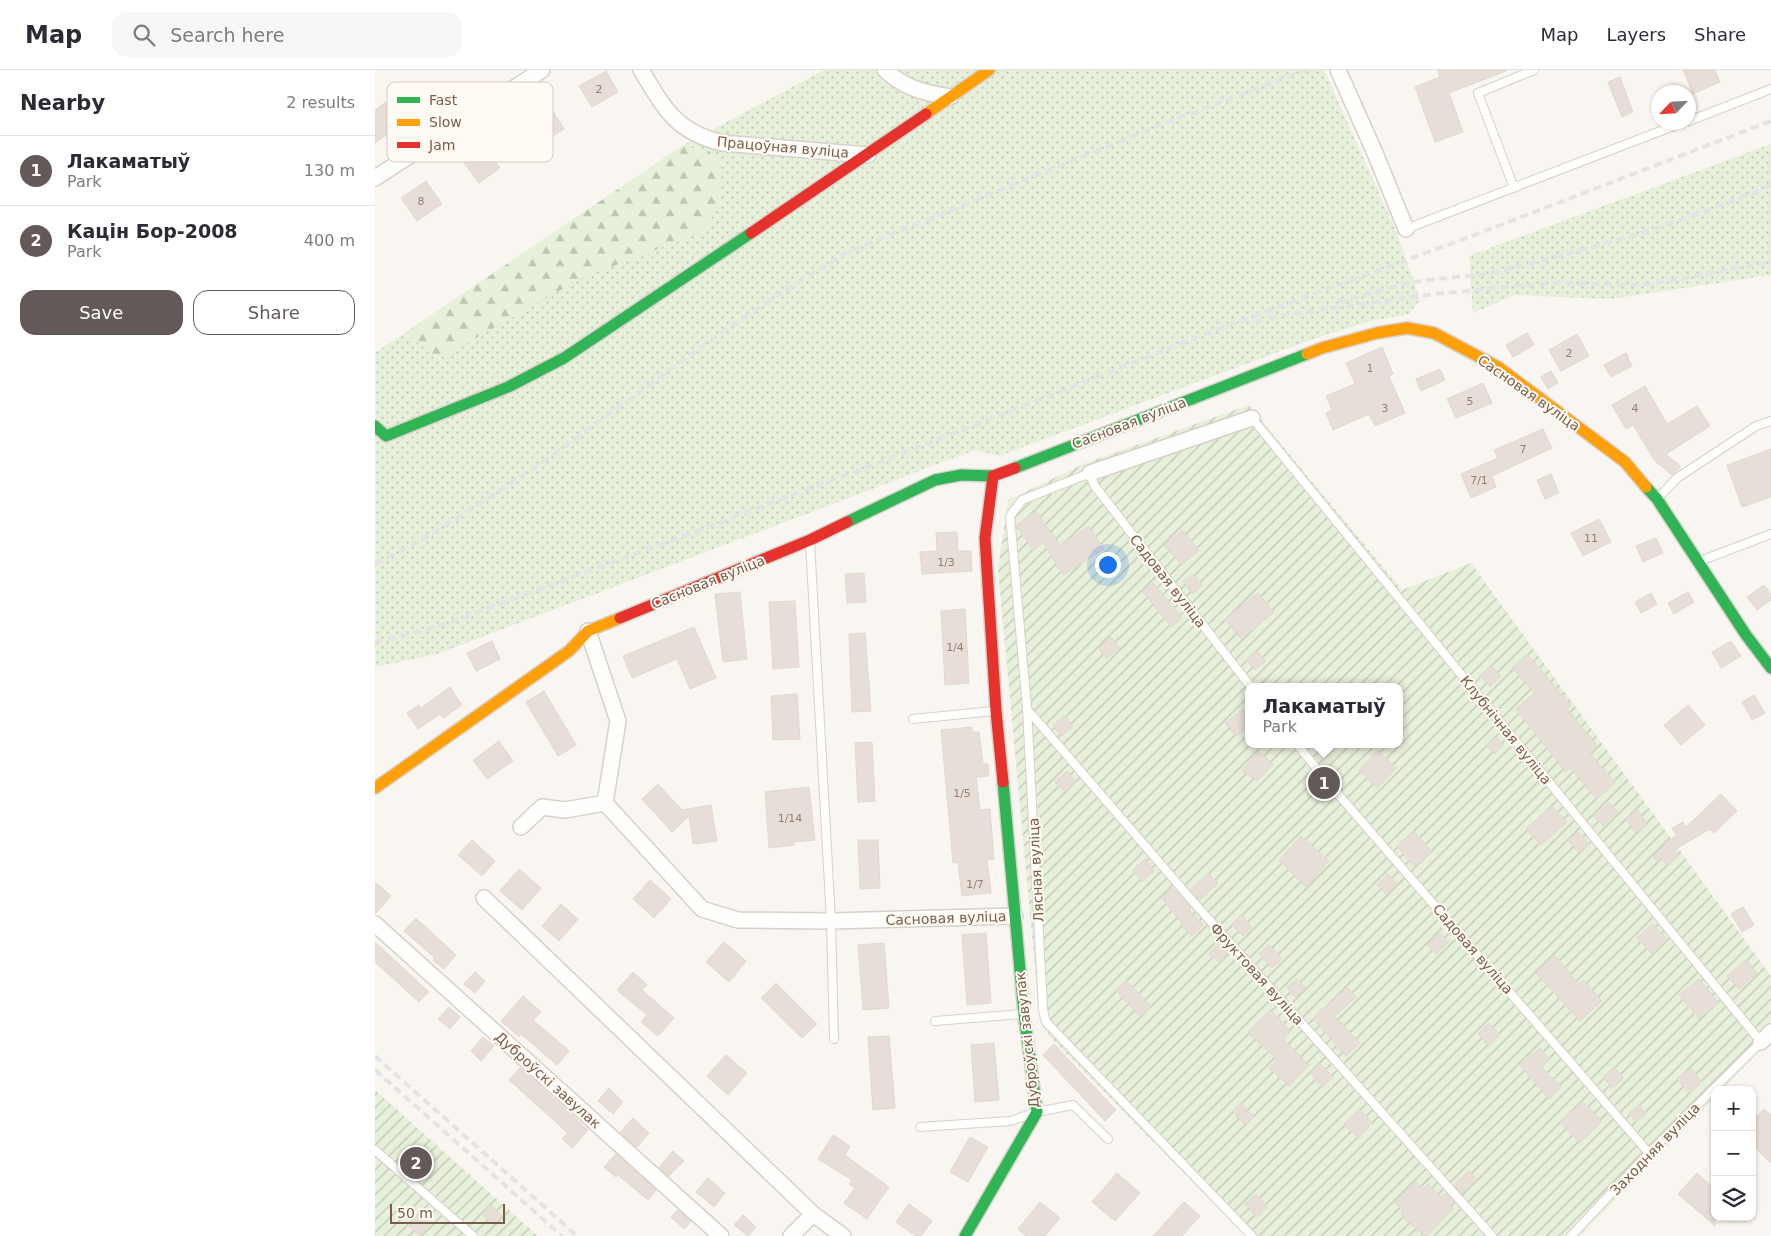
<!DOCTYPE html>
<meta charset="utf-8">
<style>
:root{--surface:#fff;--page:#f7f7f7;--text:#2b2b33;--muted:#7c7c81;--line:#e1e1e2;--accent:#625958}
body{margin:0;font-family:"DejaVu Sans",sans-serif;background:var(--page);color:var(--text)}
.controls{position:absolute;right:15px;bottom:15px;display:grid;overflow:hidden;border-radius:10px;box-shadow:0 1px 4px #0004}
.controls button{width:45px;height:45px;display:grid;place-items:center;padding:0;border:0;border-bottom:1px solid var(--line);background:var(--surface);color:var(--text);font:25px sans-serif}
.compass{position:absolute;left:1276px;top:15px;width:45px;height:45px;border-radius:50%;background:var(--surface);box-shadow:0 1px 4px #0004;rotate:245deg}
.scale{position:absolute;left:15px;bottom:12px;width:115px;box-sizing:border-box;padding-left:5px;border:2px solid #7a5c4d;border-top:0;font-size:14px;line-height:18px;white-space:nowrap;color:#7a5c4d;-webkit-text-stroke:4px #fffaf3;paint-order:stroke}
.you{position:absolute;left:732px;top:494px;width:18px;height:18px;margin:-12px;border:4px solid #fff;border-radius:50%;background:#1a73e8;box-shadow:0 0 0 8px #1a73e833}
.badge{display:grid;place-items:center;width:32px;height:32px;border-radius:50%;background:var(--accent);color:#fff;font-size:16px;font-weight:700}
.pin{position:absolute;translate:-50% -50%;border:2px solid #fff;box-shadow:0 1px 5px #0006}
.popup{position:absolute;left:870px;top:613px;width:158px;height:65px;box-sizing:border-box;display:grid;place-content:center;border-radius:10px;background:var(--surface);filter:drop-shadow(0 1px 4px #0005);font-size:16px;white-space:nowrap;color:var(--muted)}
.popup b{font-size:19px;color:var(--text)}
.popup::after{content:'';position:absolute;left:50%;top:100%;margin-left:-10px;border:10px solid transparent;border-top-color:var(--surface)}
.list{margin:0;padding:0;list-style:none}
h2{display:flex;justify-content:space-between;align-items:center;height:65px;margin:0;padding:0 20px;font-size:21px}
h2 small{font-size:16px;font-weight:400;color:var(--muted)}
.list li{display:grid;grid-template-columns:32px 1fr auto;gap:15px;align-items:center;box-sizing:border-box;height:70px;padding:0 20px;border-top:1px solid var(--line)}
.list b{display:block;font-size:19px;white-space:nowrap}
.list p{margin:0;font-size:16px;white-space:nowrap;color:var(--muted)}
.list em{font-size:16px;font-style:normal;color:var(--muted)}
.actions{display:flex;gap:10px;padding:15px 20px}
.actions a{flex:1;padding:11px 0;border:1px solid var(--accent);border-radius:15px;text-align:center;font-size:18px;color:var(--accent)}
.actions .main{background:var(--accent);color:#fff}
.icon{flex:none;width:28px;height:28px;fill:none;stroke:currentColor;stroke-width:2;stroke-linecap:round;stroke-linejoin:round}
.map{position:relative;flex:none;width:1396px;height:1166px;overflow:hidden}
header{display:flex;align-items:center;gap:30px;box-sizing:border-box;height:70px;padding:0 25px;background:var(--surface);border-bottom:1px solid var(--line)}
header strong{font-size:24px}
nav{display:flex;gap:28px;margin-inline-start:auto;font-size:18px}
.search{width:350px;height:45px;background:var(--page);display:flex;align-items:center;gap:12px;box-sizing:border-box;padding:0 18px;border-radius:15px;color:var(--muted);font-size:19px}
main{display:flex}
aside{flex:1;background:var(--surface)}
.map>svg:first-child{display:block}
.grass{fill:url(#grass-dots)}
.forest{fill:url(#forest-firs)}
.garden{fill:url(#garden-furrows);fill-rule:evenodd}
.building{fill:#e6ded7;stroke:#e2d8d2}
.lines{fill:none;stroke-linecap:round;stroke-linejoin:round}
.lane-casing{stroke:#d7d1cb;stroke-width:10}
.street-casing{stroke:#d7d1cb;stroke-width:18}
.fast-casing{stroke:#d9d2cb;stroke-width:14}
.slow-casing{stroke:#d9d2cb;stroke-width:14}
.jam-casing{stroke:#d9d2cb;stroke-width:14}
.lane{stroke:#fefefd;stroke-width:8}
.street{stroke:#fefefd;stroke-width:15}
.fast{stroke:#30b455;stroke-width:11}
.slow{stroke:#ff9f0a;stroke-width:11}
.jam{stroke:#e5322d;stroke-width:11}
.rail{stroke:#e6e3e7;stroke-width:4;stroke-dasharray:8 5;stroke-linecap:butt}
.labels{text-anchor:middle;dominant-baseline:central;stroke-width:4;stroke-linejoin:round;paint-order:stroke}
.number-label{font-size:11px;fill:#977e72}
.street-label{font-size:14px;fill:#7a5c4d;stroke:#fffaf3}
.key{fill:#fffaf3;stroke:#d7cbc1;stroke-width:1}
.key-label{font-size:14px;fill:#7a5c4d}
</style>
<header>
<strong>Map</strong>
<div class="search"><svg class="icon" aria-label="search" viewBox="0 0 24 24"><circle cx="10" cy="10" r="6"/><path d="M15 15l6 6"/></svg>Search here</div>
<nav><a>Map</a><a>Layers</a><a>Share</a></nav>
</header>
<main>
<aside>
<h2>Nearby<small>2 results</small></h2>
<ul class="list">
<li><span class="badge">1</span><div><b>Лакаматыў</b><p>Park</p></div><em>130 m</em></li>
<li><span class="badge">2</span><div><b>Кацін Бор-2008</b><p>Park</p></div><em>400 m</em></li>
</ul>
<div class="actions"><a class="main">Save</a><a>Share</a></div>
</aside>
<div class="map">
<svg width="1396" height="1166" viewBox="0 0 1396 1166">
<defs>
<pattern id="grass-dots" width="8" height="8" patternUnits="userSpaceOnUse" patternTransform="scale(1.25)"><rect width="8" height="8" fill="#e7f0db"/><path d="M2 2h.1M6 6h.1" fill="none" stroke="#c0c6b4" stroke-width="1.8" stroke-linecap="round"/></pattern>
<pattern id="forest-firs" width="22" height="20" patternUnits="userSpaceOnUse" patternTransform="scale(1.25)"><rect width="22" height="20" fill="#e7f0db"/><path d="M5 1l3.5 6h-7zM16 11l3.5 6h-7z" fill="#c0c6b4"/></pattern>
<pattern id="garden-furrows" width="10" height="10" patternUnits="userSpaceOnUse" patternTransform="scale(1.25)"><rect width="10" height="10" fill="#e7f0db"/><path d="M-1 1l2-2M0 10L10 0M9 11l2-2" fill="none" stroke="#c0c6b4"/></pattern>
</defs>
<rect width="100%" height="100%" fill="#f9f5f0"/>
<!-- grass -->
<g class="grass">
<path d="M449,0H949L1022,163L1045,230L1034,244L992,252L938,269L624,386L600,380L62,584L0,597V283L307,76Z"/>
<path d="M1396,74V205L1236,229L1139,225L1098,243L1094,186Z"/>
</g>
<!-- forest -->
<path class="forest" d="M307,76L334,81L346,96L345,132L330,161L207,208L62,290L31,262Z"/>
<!-- garden -->
<g class="garden">
<path d="M874,335L1027,520L1096,493L1396,906V969L1347,1020H1340V1027L1205,1166H871L677,969L665,952L623,499L633,430L711,393ZM874,617H1024V674H874Z"/>
<path d="M0,1020L163,1166H0Z"/>
</g>
<!-- building -->
<g class="building">
<path d="M1062,0H1131V1L1074,23L1088,62L1060,72L1040,17L1065,7Z"/>
<path d="M1308,0H1340L1345,12L1318,24Z"/>
<path d="M231,1L243,22L217,37L204,16Z"/>
<path d="M1245,7L1258,42L1247,47L1233,12Z"/>
<path d="M11,32L26,55L0,73V40Z"/>
<path d="M174,35L189,59L161,77L146,53Z"/>
<path d="M108,75L125,98L104,113L87,90Z"/>
<path d="M51,111L67,134L42,151L26,128Z"/>
<path d="M1152,263L1159,275L1138,287L1131,275Z"/>
<path d="M1202,264L1214,286L1186,301L1174,280Z"/>
<path d="M1007,277L1018,304L1014,306L1030,343L1000,356L994,344L958,360L951,343L957,340L951,326L980,314L971,293Z"/>
<path d="M1251,283L1257,296L1236,307L1229,295Z"/>
<path d="M1065,299L1070,310L1046,321L1041,309Z"/>
<path d="M1176,301L1183,313L1173,319L1166,307Z"/>
<path d="M1108,313L1117,333L1081,348L1072,329Z"/>
<path d="M1270,316L1292,354L1322,336L1335,356L1291,384L1306,397L1297,405L1280,391L1258,355L1251,359L1237,335Z"/>
<path d="M1168,359L1177,378L1117,406L1121,417L1096,428L1086,404L1123,388L1119,380Z"/>
<path d="M1396,379V427L1367,437L1352,395Z"/>
<path d="M1176,404L1184,423L1170,429L1162,410Z"/>
<path d="M661,441L685,475L714,457L729,479L688,505L668,473L658,480L642,457L641,455Z"/>
<path d="M1224,449L1236,472L1208,486L1196,463Z"/>
<path d="M807,460L824,480L807,495L789,475Z"/>
<path d="M582,462L583,481H596L597,501L547,504L545,482L562,481L561,463Z"/>
<path d="M1281,468L1288,483L1268,492L1261,476Z"/>
<path d="M489,503L491,532L472,533L470,504Z"/>
<path d="M818,504L827,515L818,524L808,512Z"/>
<path d="M778,513L807,548L796,557L767,521Z"/>
<path d="M1389,515L1396,525V530L1382,540L1372,527Z"/>
<path d="M365,522L372,589L348,592L340,524Z"/>
<path d="M1313,522L1319,532L1299,544L1293,533Z"/>
<path d="M883,523L899,542L866,569L850,549Z"/>
<path d="M1276,523L1282,534L1266,543L1260,532Z"/>
<path d="M420,531L424,597L398,599L394,532Z"/>
<path d="M590,539L594,613L570,615L566,541Z"/>
<path d="M319,557L341,608L315,619L302,589L257,608L248,586Z"/>
<path d="M490,563L496,641L477,642L474,564Z"/>
<path d="M736,567L745,578L731,588L723,578Z"/>
<path d="M117,571L125,589L101,601L92,583Z"/>
<path d="M1356,571L1366,586L1346,598L1337,582Z"/>
<path d="M882,581L891,591L880,600L871,590Z"/>
<path d="M1152,584L1196,635L1192,639L1222,676L1214,682L1240,713L1222,729L1195,698L1191,702L1141,639L1160,623L1137,598Z"/>
<path d="M1116,596L1126,606L1115,616L1105,606Z"/>
<path d="M75,617L87,635L68,648L65,644L43,659L32,643L44,635L46,638Z"/>
<path d="M169,621L201,675L183,686L151,632Z"/>
<path d="M422,624L425,669L398,670L396,626Z"/>
<path d="M1379,625L1390,643L1377,650L1367,632Z"/>
<path d="M1313,635L1330,655L1306,675L1289,655Z"/>
<path d="M868,639L874,645V657L861,666L850,653Z"/>
<path d="M689,646L698,656L687,666L678,656Z"/>
<path d="M597,657V662H604L608,694H613L614,706L601,707L605,740L615,739L619,789L612,790L616,823L587,826L583,792L578,793L566,660Z"/>
<path d="M1121,667L1128,676L1119,684L1111,675Z"/>
<path d="M124,671L138,691L112,709L98,690Z"/>
<path d="M497,672L500,731L483,732L480,673Z"/>
<path d="M1003,680L1021,698L1002,718L984,700Z"/>
<path d="M883,681L898,694L882,711L867,701Z"/>
<path d="M692,701L701,712L690,722L680,712Z"/>
<path d="M283,714L307,740L336,735L342,771L318,774L314,746L297,762L267,729Z"/>
<path d="M434,717L440,770L419,772V775L394,778L390,722Z"/>
<path d="M1346,724L1362,741L1339,763L1335,759L1299,780L1303,785L1292,795L1285,787L1281,790L1278,786L1301,765L1297,758L1308,752L1311,757Z"/>
<path d="M1234,733L1243,742L1228,756L1219,746Z"/>
<path d="M1177,736L1192,752L1166,775L1151,759Z"/>
<path d="M1263,740L1273,755L1260,763L1251,748Z"/>
<path d="M1039,761L1057,782L1039,797L1022,776Z"/>
<path d="M1203,762L1214,774L1204,783L1193,770Z"/>
<path d="M926,766L954,791L931,817L904,790Z"/>
<path d="M97,770L120,791L107,806L83,785Z"/>
<path d="M483,770H503L505,818L485,819Z"/>
<path d="M770,789L779,801L767,812L758,800Z"/>
<path d="M144,799L166,818L147,840L125,821Z"/>
<path d="M833,803L843,813L825,830L815,820Z"/>
<path d="M1013,804L1022,813L1011,824L1002,815Z"/>
<path d="M275,810L296,829L279,848L258,829Z"/>
<path d="M0,812L16,826L0,844Z"/>
<path d="M798,818L816,838L814,840L828,855L817,866L807,856L808,855L786,827Z"/>
<path d="M186,834L203,849L184,871L167,856Z"/>
<path d="M1368,837L1379,855L1367,862L1356,844Z"/>
<path d="M866,845L877,857L868,866L857,855Z"/>
<path d="M41,848L81,885L69,899L58,890L60,888L29,861Z"/>
<path d="M1277,854L1292,870L1277,884L1262,868Z"/>
<path d="M611,863L616,933L592,935L587,865Z"/>
<path d="M1065,863L1074,872L1061,884L1052,875Z"/>
<path d="M0,872L54,922L44,932L0,892Z"/>
<path d="M349,872L371,891L354,912L331,892Z"/>
<path d="M844,872L854,881L845,893L834,884Z"/>
<path d="M509,873L514,938L488,940L483,875Z"/>
<path d="M894,875L907,889L897,898L884,884Z"/>
<path d="M1180,886L1204,914L1208,910L1227,931L1205,951L1161,903Z"/>
<path d="M1371,890L1382,903L1364,919L1352,906Z"/>
<path d="M100,902L110,911L100,923L89,914Z"/>
<path d="M258,902L272,915L267,920L299,948L283,966L266,952L272,945L242,920Z"/>
<path d="M922,909L931,918L921,928L912,918Z"/>
<path d="M1324,909L1344,933L1324,949L1304,925Z"/>
<path d="M751,910L776,937L765,947L741,920Z"/>
<path d="M401,913L442,954L427,968L386,928Z"/>
<path d="M972,917L981,927L960,946L985,973L971,986L938,948Z"/>
<path d="M148,926L166,942L158,950L194,981L182,995L146,964L144,967L126,951Z"/>
<path d="M74,937L85,947L75,959L63,949Z"/>
<path d="M895,940L916,961L908,969L934,995L914,1016L894,998L902,990L873,962Z"/>
<path d="M1114,953L1125,965L1114,976L1103,964Z"/>
<path d="M514,966L520,1038L498,1040L493,967Z"/>
<path d="M108,967L119,976L106,991L96,981Z"/>
<path d="M619,973L624,1030L600,1032L596,975Z"/>
<path d="M679,974L741,1040L730,1051L668,985Z"/>
<path d="M1165,978L1175,989L1166,997L1186,1017L1174,1029L1145,995Z"/>
<path d="M351,985L372,1003L353,1025L332,1006Z"/>
<path d="M945,993L958,1007L948,1017L935,1003Z"/>
<path d="M1239,997L1249,1008L1237,1018L1228,1007Z"/>
<path d="M145,998L213,1060L197,1078L187,1069L193,1063L134,1010Z"/>
<path d="M1315,998L1327,1012L1314,1023L1302,1009Z"/>
<path d="M234,1018L248,1032L238,1044L223,1031Z"/>
<path d="M1207,1031L1227,1051L1205,1073L1185,1052Z"/>
<path d="M866,1033L879,1047L870,1055L857,1041Z"/>
<path d="M1264,1035L1271,1044L1261,1052L1254,1043Z"/>
<path d="M984,1039L998,1053L983,1068L969,1054Z"/>
<path d="M1389,1039L1396,1045V1093L1377,1075V1051Z"/>
<path d="M258,1048L274,1063L262,1077L245,1063Z"/>
<path d="M458,1065L475,1076L470,1085L514,1117L492,1149L469,1133L480,1118L474,1114L477,1110L443,1089Z"/>
<path d="M595,1067L613,1077L593,1112L575,1102Z"/>
<path d="M298,1081L309,1091L294,1106L284,1097Z"/>
<path d="M241,1084L281,1120L273,1130L243,1105L241,1107L229,1097Z"/>
<path d="M1094,1101L1102,1110L1087,1124L1079,1115Z"/>
<path d="M742,1103L765,1123L740,1151L717,1132Z"/>
<path d="M1322,1103L1340,1119V1156L1303,1124Z"/>
<path d="M333,1108L350,1123L339,1137L321,1122Z"/>
<path d="M1040,1111L1048,1119L1053,1114L1066,1127L1071,1123L1079,1132L1075,1136L1078,1139L1052,1166H1049L1026,1145L1028,1140L1020,1133Z"/>
<path d="M881,1124L892,1137L882,1147L870,1134Z"/>
<path d="M665,1132L685,1148L670,1166H651L643,1159Z"/>
<path d="M809,1132L825,1146L807,1166H778Z"/>
<path d="M534,1134L557,1151L546,1166H541L521,1152Z"/>
<path d="M115,1135L127,1146L119,1155L107,1144Z"/>
<path d="M303,1140L316,1151L309,1159L296,1147Z"/>
<path d="M43,1144L55,1154L45,1166L33,1155Z"/>
<path d="M368,1145L381,1157L373,1166L359,1155Z"/>
</g>
<g class="lines">
<!-- lane casing -->
<g class="lane-casing">
<g id="lane">
<path d="M1314,51L1396,19"/>
<path d="M1139,118L1103,23L1159,0"/>
<path d="M1031,159L1309,52"/>
<path d="M877,348L1386,972L1274,1083L1196,1166"/>
<path d="M1283,428L1302,408L1381,356L1396,351"/>
<path d="M435,472L456,851L459,969"/>
<path d="M1325,491L1396,464"/>
<path d="M876,617L719,415L715,403L647,430L635,446L652,638L668,940L671,952L877,1166"/>
<path d="M652,639L822,836L1117,1166"/>
<path d="M538,649L619,641"/>
<path d="M922,674L950,709L1274,1083"/>
<path d="M560,951L647,944"/>
<path d="M545,1057L635,1051L662,1042L698,1035L733,1069"/>
<path d="M0,1080L98,1166"/>
</g>
</g>
<!-- street casing -->
<g class="street-casing">
<g id="street">
<path d="M266,0C289,38 301,62 347,73L493,85"/>
<path d="M510,0C529,18 550,23 575,27"/>
<path d="M963,0L1000,83L1031,159"/>
<path d="M0,108L167,0"/>
<path d="M715,403L877,348"/>
<path d="M230,733L327,839L363,850L456,851L640,846"/>
<path d="M146,757L167,737L190,740L230,733L243,651L213,561"/>
<path d="M109,828L438,1144L468,1166"/>
<path d="M0,854L346,1166"/>
<path d="M1386,972L1396,962"/>
<path d="M416,1166L438,1144"/>
</g>
</g>
<!-- fast casing -->
<g class="fast-casing">
<g id="fast">
<path d="M0,356L11,366L133,317L189,288L376,163"/>
<path d="M640,398L932,284"/>
<path d="M1271,417L1282,429L1371,565L1396,598"/>
<path d="M472,452L560,410L586,405L618,406"/>
<path d="M590,1166L662,1042L649,944L628,712"/>
</g>
</g>
<!-- slow casing -->
<g class="slow-casing">
<g id="slow">
<path d="M551,44L614,0"/>
<path d="M932,284L947,278L1002,263L1032,258L1059,263L1123,297L1250,392L1271,417"/>
<path d="M0,718L194,581L213,561L245,548"/>
</g>
</g>
<!-- jam casing -->
<g class="jam-casing">
<g id="jam">
<path d="M376,163L551,44"/>
<path d="M245,548L435,470L472,452"/>
<path d="M628,712L621,641L610,468L618,406L640,398"/>
</g>
</g>
<!-- lane -->
<use href="#lane" class="lane"/>
<!-- street -->
<use href="#street" class="street"/>
<!-- fast -->
<use href="#fast" class="fast"/>
<!-- slow -->
<use href="#slow" class="slow"/>
<!-- jam -->
<use href="#jam" class="jam"/>
<!-- rail -->
<g class="rail">
<path d="M963,232C991,225 1019,215 1047,211C1071,207 1095,207 1119,202C1213,180 1307,154 1396,115"/>
<path d="M881,251L908,245L1059,224L1177,213L1271,215L1396,192"/>
<path d="M0,493L34,477L78,451L174,388L340,267L420,214L475,181L793,52L931,0"/>
<path d="M0,571L20,568L79,551L346,452L521,386L846,258L1089,169L1396,51"/>
<path d="M0,986L202,1166"/>
<path d="M0,1000L187,1166"/>
</g>
</g>
<g class="labels">
<!-- number labels -->
<g class="number-label">
<text x="224" y="19">2</text>
<text x="46" y="131">8</text>
<text x="1194" y="283">2</text>
<text x="995" y="298">1</text>
<text x="1095" y="331">5</text>
<text x="1010" y="338">3</text>
<text x="1260" y="338">4</text>
<text x="1148" y="379">7</text>
<text x="1104" y="410">7/1</text>
<text x="1216" y="468">11</text>
<text x="571" y="492">1/3</text>
<text x="580" y="577">1/4</text>
<text x="587" y="723">1/5</text>
<text x="415" y="748">1/14</text>
<text x="600" y="814">1/7</text>
</g>
<!-- street labels -->
<g class="street-label">
<text transform="translate(408 77) rotate(5)">Працоўная вуліца</text>
<text transform="translate(1154 323) rotate(35)">Сасновая вуліца</text>
<text transform="translate(754 353) rotate(-21)">Сасновая вуліца</text>
<text transform="translate(793 511) rotate(52)">Садовая вуліца</text>
<text transform="translate(333 512) rotate(-22)">Сасновая вуліца</text>
<text transform="translate(1131 660) rotate(51)">Клубнічная вуліца</text>
<text transform="translate(661 800) rotate(-93)">Лясная вуліца</text>
<text transform="translate(571 848) rotate(-2)">Сасновая вуліца</text>
<text transform="translate(1098 879) rotate(49)">Садовая вуліца</text>
<text transform="translate(882 904) rotate(48)">Фруктовая вуліца</text>
<text transform="translate(652 970) rotate(-96)">Дуброўскі завулак</text>
<text transform="translate(173 1010) rotate(42)">Дуброўскі завулак</text>
<text transform="translate(1280 1079) rotate(-46)">Заходняя вуліца</text>
</g>
</g>
<!-- legend -->
<rect x="12" y="12" width="166" height="80" rx="8" class="key"/>
<rect x="22" y="27" width="23" height="6" fill="#30b455"/>
<rect x="22" y="49" width="23" height="7" fill="#ff9f0a"/>
<rect x="22" y="72" width="23" height="6" fill="#e5322d"/>
<g class="key-label">
<text x="54" y="35">Fast</text>
<text x="54" y="57">Slow</text>
<text x="54" y="80">Jam</text>
</g>
</svg>
<div class="controls">
<button>+</button>
<button>−</button>
<button><svg class="icon" aria-label="layers" viewBox="0 0 24 24"><path d="M12 4l9 5-9 5-9-5zM3 14l9 5 9-5"/></svg></button>
</div>
<svg class="compass" viewBox="-18 -18 36 36"><path d="M0-13l5 13h-10z" fill="#e53935"/><path d="M0 13l5-13h-10z" fill="#7c7c81"/></svg>
<div class="scale">50 m</div>
<div class="you"></div>
<div class="pin badge" style="left:949px;top:713px">1</div>
<div class="popup"><b>Лакаматыў</b>Park</div>
<div class="pin badge" style="left:41px;top:1093px">2</div>
</div>
</main>
